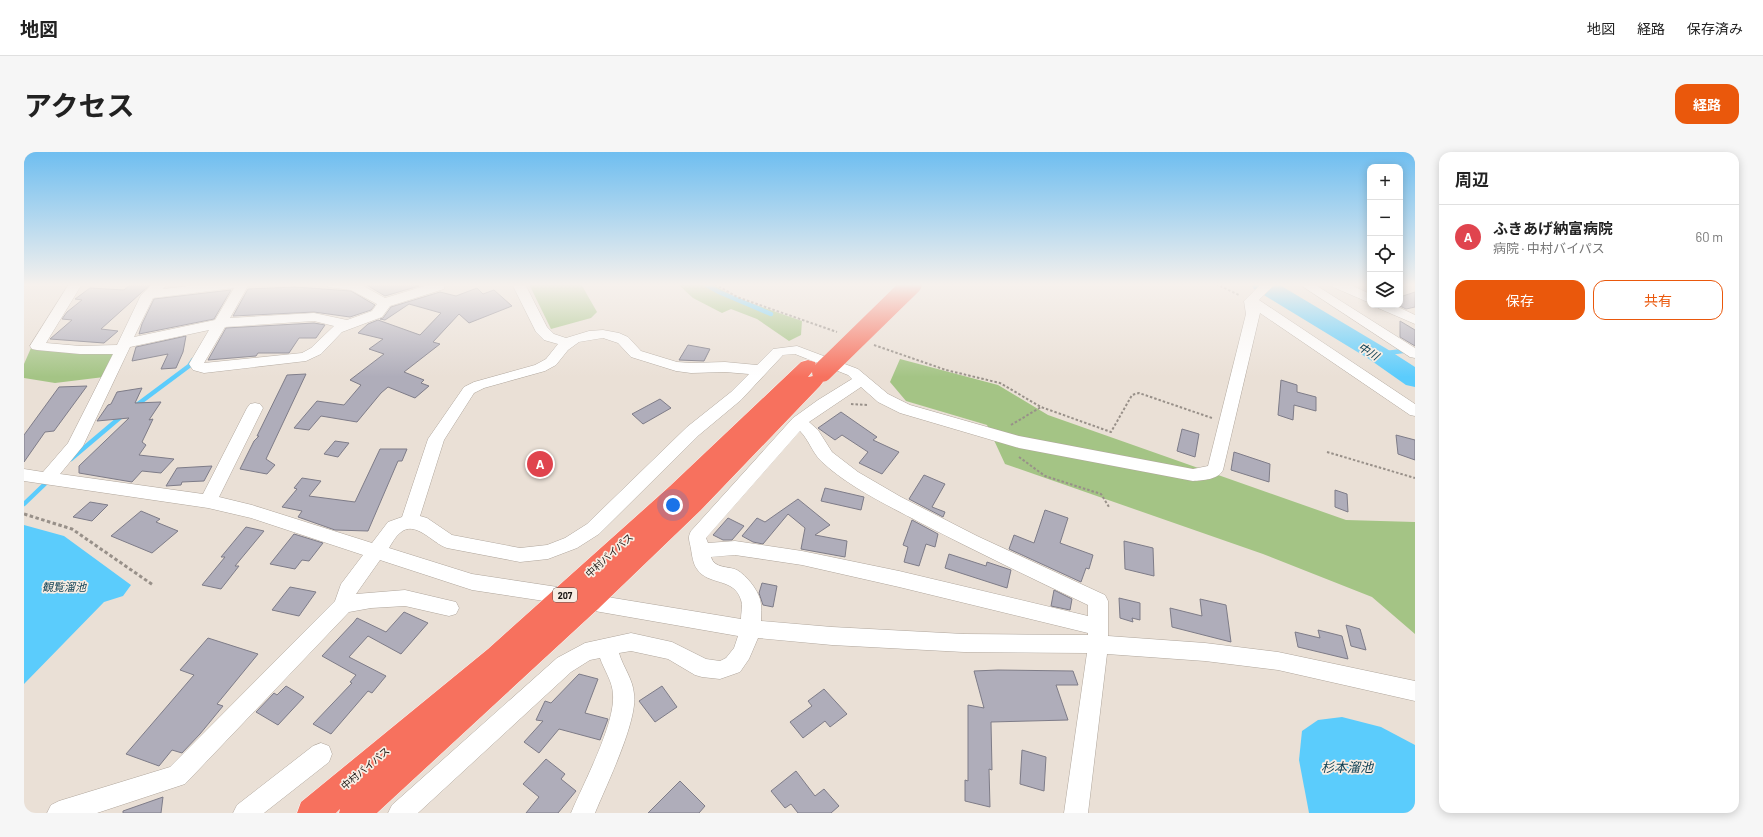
<!DOCTYPE html>
<html lang="ja">
<meta charset="utf-8">
<style>
:root{--surface:#fff;--page:#f6f6f6;--text:#222;--muted:#767676;--line:#e0e0e0;--accent:#ea580c}
body{margin:0;font-family:Barlow,"Noto Sans JP",sans-serif;background:var(--page);color:var(--text)}
.controls{position:absolute;right:12px;top:12px;display:grid;overflow:hidden;border-radius:8px;box-shadow:0 2px 10px #0003}
.controls button{width:36px;height:36px;display:grid;place-items:center;padding:0;border:0;border-bottom:1px solid var(--line);background:var(--surface);color:var(--text);font:20px sans-serif}
.you{position:absolute;left:649px;top:353px;width:14px;height:14px;margin:-10px;border:3px solid #fff;border-radius:50%;background:#1a73e8;box-shadow:0 0 0 6px #1a73e833}
.badge{display:grid;place-items:center;width:26px;height:26px;border-radius:50%;background:var(--accent);color:#fff;font-size:13px;font-weight:700}
.pin{position:absolute;translate:-50% -50%;border:2px solid #fff;box-shadow:0 1px 4px #0006}
.list{margin:0;padding:0;list-style:none}
h2{display:flex;justify-content:space-between;align-items:center;height:52px;margin:0;padding:0 16px;font-size:17px}
h2 small{font-size:13px;font-weight:400;color:var(--muted)}
.list li{display:grid;grid-template-columns:26px 1fr auto;gap:12px;align-items:center;box-sizing:border-box;height:64px;padding:0 16px;border-top:1px solid var(--line)}
.list b{display:block;font-size:15px;white-space:nowrap}
.list p{margin:0;font-size:13px;white-space:nowrap;color:var(--muted)}
.list em{font-size:13px;font-style:normal;color:var(--muted)}
.actions{display:flex;gap:8px;padding:12px 16px}
.actions a{flex:1;padding:9px 0;border:1px solid var(--accent);border-radius:12px;text-align:center;font-size:14px;color:var(--accent)}
.actions .main{background:var(--accent);color:#fff}
.icon{flex:none;width:22px;height:22px;fill:none;stroke:currentColor;stroke-width:2;stroke-linecap:round;stroke-linejoin:round}
.map{position:relative;flex:none;width:1391px;height:661px;overflow:hidden;border-radius:12px}
header{display:flex;align-items:center;gap:24px;box-sizing:border-box;height:56px;padding:0 20px;background:var(--surface);border-bottom:1px solid var(--line)}
header strong{font-size:19px}
nav{display:flex;gap:22px;margin-inline-start:auto;font-size:14px}
.intro{display:flex;align-items:center;justify-content:space-between;box-sizing:border-box;height:96px;padding:0 24px}
h1{margin:0;font-size:28px}
.button{padding:10px 18px;border-radius:12px;background:var(--accent);color:#fff;font-size:14px;font-weight:700}
main{display:flex;gap:24px;padding:0 24px}
aside{flex:1;background:var(--surface);border-radius:12px;box-shadow:0 2px 10px #0003}
.map>svg:first-child{display:block}
.green{fill:#a4c485}
.water{fill:#5bccfc}
.lines{fill:none;stroke-linecap:round;stroke-linejoin:round}
.stream{stroke:#5bccfc;stroke-width:4.5}
.river{fill:#5bccfc;fill-rule:evenodd}
.building{fill:#afadba;stroke:#7e7c88}
.minor-casing{stroke:#b0a69c;stroke-width:1}
.highway-casing{stroke:#fff;stroke-width:1}
.path-far1{stroke:#989089;stroke-width:2;stroke-dasharray:2.5 2;stroke-linecap:butt}
.path{stroke:#989089;stroke-width:3;stroke-dasharray:3.5 2.5;stroke-linecap:butt}
.minor{fill:#fff;fill-rule:evenodd}
.highway{fill:#f7715e;fill-rule:evenodd}
.highway-bridge-casing{stroke:#fff;stroke-width:20;stroke-linecap:butt}
.highway-bridge{stroke:#f7715e;stroke-width:20}
.labels{text-anchor:middle;dominant-baseline:central;stroke-width:3.5;stroke-linejoin:round;paint-order:stroke}
.shield{fill:#f8ede3;stroke:#5d5651;stroke-width:1}
.shield-label{font-size:9px;font-weight:bold;fill:#1a1613}
.street-label{font-size:10px;fill:#1a1613;stroke:#f8ede3}
.water-label{font-size:11px;font-style:italic;fill:#0e4054;stroke:#f8ede3}
.near-water-label{font-size:13px;font-style:italic;fill:#0e4054;stroke:#f8ede3}
</style>
<header>
<strong>地図</strong>
<nav><a>地図</a><a>経路</a><a>保存済み</a></nav>
</header>
<div class="intro"><h1>アクセス</h1><a class="button">経路</a></div>
<main>
<div class="map">
<svg width="1391" height="661" viewBox="0 0 1391 661">
<rect width="100%" height="100%" fill="#eae0d6"/>
<!-- green -->
<g class="green">
<path d="M505,132H557L573,160L567,166L527,177Z"/>
<path d="M654,132H688L712,146L778,169L777,183L765,189L733,167L707,157L698,161L669,146Z"/>
<path d="M7,196L58,201L91,200L80,225L31,231L0,226V212Z"/>
<path d="M876,207L974,233L1024,263L1322,368L1391,370V482L1348,445L1239,402L981,312L963,273L882,249L866,230Z"/>
</g>
<!-- water -->
<g class="water">
<path d="M0,373L40,384L107,433L99,444L80,450L0,532Z"/>
<path d="M1318,565L1357,575L1391,593V661H1285L1275,608L1278,579L1294,568Z"/>
</g>
<g class="lines">
<!-- stream -->
<g class="stream">
<path d="M681,132L695,140L747,162"/>
<path d="M1354,202L1379,199"/>
<path d="M110,255L165,214L169,208"/>
<path d="M47,307L99,263"/>
<path d="M0,352L25,328"/>
</g>
<!-- river -->
<path class="river" d="M1227,132H1254L1363,197L1391,215V235L1382,233L1345,207L1230,137Z"/>
</g>
<!-- building -->
<g class="building">
<path d="M107,132H127L77,177L94,179L80,191L26,187L48,168L38,167L43,160L58,148L51,147L66,136L100,138Z"/>
<path d="M341,132H388L395,134L361,144Z"/>
<path d="M271,135L327,139L351,153L347,158L326,165L290,160L209,164L224,137Z"/>
<path d="M453,136L459,142L470,138L488,154L445,171L435,162L409,190L416,192L380,220L400,228L397,231L405,234L391,246L364,235L357,241L333,270L297,264L285,278L270,276L293,249L320,253L337,233L326,228L360,202L345,197L359,187L334,181L344,172L354,168L396,183L417,161L385,152L361,168L356,167L359,166L367,155L416,140L432,144Z"/>
<path d="M207,138L190,167L115,182L118,172L130,147Z"/>
<path d="M1391,140V155L1382,157L1376,154V145Z"/>
<path d="M1376,169L1391,178V194L1376,185Z"/>
<path d="M290,171L301,173L292,186H275L265,201H234L232,204L184,208L202,176Z"/>
<path d="M162,184L159,200L152,216L137,217L144,202L108,209L112,195Z"/>
<path d="M664,193L686,197L680,209L655,208Z"/>
<path d="M282,222L242,307L251,313L243,322L216,317L230,289L235,284H233L263,223Z"/>
<path d="M1257,228L1273,233V240L1292,245V259L1270,253L1269,268L1254,263Z"/>
<path d="M63,234L30,279L21,280L0,310V283L35,235Z"/>
<path d="M118,236L111,251L137,250L125,268L129,267L118,290L122,293L115,303L150,307L137,321L118,319L108,330L55,321V314L105,266L73,269L84,253L87,252L93,240Z"/>
<path d="M636,247L647,256L619,272L608,262Z"/>
<path d="M817,260L853,285L849,288L875,300L858,322L835,311L844,300L818,283L811,288L794,276Z"/>
<path d="M1158,277L1175,282L1171,305L1153,299Z"/>
<path d="M1372,283L1391,288V308L1374,302Z"/>
<path d="M311,289L325,291L314,305L300,302Z"/>
<path d="M356,297H383L378,309H374L344,379L311,378L274,365L278,359L258,355L273,337L270,336L278,326L297,329L285,344L331,350Z"/>
<path d="M1210,300L1246,312L1245,330L1207,318Z"/>
<path d="M188,314L180,329L158,330L157,333L142,334L153,316Z"/>
<path d="M900,323L921,332L908,355L921,360L919,365L885,347Z"/>
<path d="M801,336L840,345L837,358L797,349Z"/>
<path d="M1311,338L1323,342L1324,360L1311,355Z"/>
<path d="M774,347L806,373L791,383L823,389L821,405L777,397L781,376L764,362L739,392L729,390L718,384L733,366L741,370Z"/>
<path d="M66,350L84,353L68,369L49,365Z"/>
<path d="M1021,358L1044,366L1036,391L1069,403L1065,417L1062,416L1057,430L985,397L990,383L1010,391Z"/>
<path d="M117,359L136,367L132,370L154,379L128,401L87,384Z"/>
<path d="M704,366L720,374L708,388H699L689,383Z"/>
<path d="M888,368L914,382L911,395L902,392L895,414L880,410L884,395L879,393Z"/>
<path d="M222,375L240,379L211,414H215L197,437L178,433L201,405H197Z"/>
<path d="M270,382L299,391L285,409L278,408L271,417L246,412Z"/>
<path d="M1100,389L1129,396L1130,424L1101,417Z"/>
<path d="M925,402L962,414L963,410L987,418L983,436L921,416Z"/>
<path d="M738,431L753,434L749,455L739,453L735,441Z"/>
<path d="M266,435L292,440L275,464L248,458Z"/>
<path d="M1030,438L1048,447L1046,458L1027,454Z"/>
<path d="M1095,446L1116,451V468L1108,466L1109,470L1096,466Z"/>
<path d="M1176,447L1202,453L1207,490L1148,475L1146,456L1178,464Z"/>
<path d="M380,460L404,471L377,502L344,484L325,505L362,524L348,541L344,539L307,582L289,572L328,531L326,530L332,523L298,504L330,470L333,466L362,480Z"/>
<path d="M1322,473L1336,477L1342,498L1327,494Z"/>
<path d="M1294,478L1318,484L1324,507L1274,495L1271,480L1296,486Z"/>
<path d="M184,486L234,502L193,552L199,554L176,582L158,601L148,598L135,614L102,602L170,523L156,518Z"/>
<path d="M974,518L1049,519L1054,533H1032L1044,568L967,570L968,618L965,617L966,655L941,649V628L944,629V553L960,556L950,519Z"/>
<path d="M555,522L574,527L561,561L584,567L576,588L535,577L515,601L500,590L519,569L512,568L521,549L527,551Z"/>
<path d="M262,534L280,545L254,573L232,560L250,541L253,543Z"/>
<path d="M638,534L653,555L631,570L615,549Z"/>
<path d="M800,537L823,562L806,575L801,569L779,586L766,570L788,554L784,549Z"/>
<path d="M998,598L1022,605L1020,639L996,632Z"/>
<path d="M522,607L541,622L537,627L552,639L534,661H502L515,645L499,632Z"/>
<path d="M772,619L791,644L800,637L815,654L807,661H774L767,652L761,656L747,639Z"/>
<path d="M656,629L681,654L675,661H624Z"/>
<path d="M139,645L137,661H99V659Z"/>
</g>
<g class="lines">
<!-- minor casing -->
<g class="minor-casing">
<g id="minor">
<path d="M45,132H58L22,191L56,194L93,193L117,143L129,132H143L139,137L181,132H225L206,166L290,161L323,168L348,159L353,152L327,138L304,135L303,132H336L361,146L407,132H421L420,137L366,154L358,165L318,180L297,202L282,209L180,221L169,218L165,212L185,178L106,195L59,294L36,322L179,342L223,256L226,252L231,251L236,252L239,256L195,345L228,353L348,391L364,370L378,365L404,287L440,235L450,230L511,213L522,207L534,192L520,188L512,180L488,132H501L523,175L530,182L542,186L565,179L579,178L595,181L604,185L617,199L653,210L667,211L701,210L733,213L749,197L773,194L834,217L864,242L886,253L995,284L1169,317L1184,314L1222,162L1220,149L1237,132H1251L1235,148L1391,252V264L1386,263L1236,161L1199,318C1194,328 1179,328 1169,329L995,296L876,261L854,250L837,235L785,270L794,278L808,300L834,320L877,345L953,384L1081,443L1084,449V484L1181,491L1254,500L1391,529V549L1254,518L1181,509L1083,502L1064,661H1040L1063,501L940,500L808,493L734,486L725,507L716,520L696,527L678,525L671,523L644,507L607,499L595,501C599,515 609,527 610,542C614,569 582,634 571,661H547C559,632 591,573 589,543C589,530 580,518 576,506L566,508L547,520L394,661H364L368,653L533,506L561,491L607,481L648,490L682,507L696,509L702,506L710,496L714,484L565,458L540,452L448,438L356,408L332,442L381,438L432,450L435,456L432,462L425,464L381,454L347,456L325,460L161,632L73,661H23L27,653L35,649L146,615L311,449L317,432L339,403L227,366L184,356L0,329V317L19,320L44,291L89,202H56L13,198L8,197L6,194ZM210,136L191,168L110,185L129,146ZM290,169L310,174L287,196L278,201L180,211L201,175ZM579,186L594,191L607,205L652,219L667,221L701,220L725,222L707,240L663,275L563,372L541,386L523,393L496,396L428,383L403,366L396,364L420,288L450,241L460,236L521,219L532,213L544,198L555,190ZM771,202L824,223L828,227L794,248L769,266L667,379C663,386 666,390 667,397C668,403 669,412 673,417C684,434 710,425 717,448C719,453 717,461 717,467L565,442L540,436L448,422L365,396C368,391 371,385 376,381C391,367 409,392 423,396L496,410L524,407L553,396L575,382L675,283L717,248L759,203ZM776,279C785,288 788,300 797,309C823,334 863,353 895,370C951,399 1007,426 1064,453V464L875,419L778,399L711,389L684,391L682,386ZM711,403L778,413L875,435L1064,481V483L940,482L808,475L737,469C737,463 738,454 736,447C733,437 723,424 713,418C705,414 690,417 687,405Z"/>
<path d="M1275,132H1290L1391,196V206L1386,205Z"/>
<path d="M1308,132H1325L1346,142V151L1309,135Z"/>
<path d="M1352,153H1370L1391,163V172L1354,156Z"/>
<path d="M297,591L305,594L308,602L305,610L240,661H209L213,653L289,594Z"/>
</g>
</g>
<!-- highway casing -->
<g class="highway-casing">
<path id="highway" d="M784,208L791,210L793,214L784,225L789,224L796,226L799,230L796,234L677,358L574,457L353,661H315L316,657L312,661H273L277,650L464,497L646,334L777,210Z"/>
</g>
<!-- path-far1 -->
<g class="path-far1">
<path d="M691,132L713,145L813,180"/>
<path d="M1192,132L1215,143"/>
<path d="M850,193L922,218L976,231L1017,255L1087,280L1108,243L1115,241L1188,266"/>
<path d="M827,252L844,253"/>
<path d="M987,273L1017,255"/>
<path d="M1303,300L1391,326"/>
<path d="M995,305L1021,324L1077,342L1085,355"/>
</g>
<!-- path -->
<path class="path" d="M0,362L48,377L129,433"/>
<!-- minor -->
<use href="#minor" class="minor"/>
<!-- highway -->
<use href="#highway" class="highway"/>
<!-- highway-bridge casing -->
<g class="highway-bridge-casing">
<path id="highway-bridge" d="M798,220L888,132"/>
</g>
<!-- highway-bridge -->
<use href="#highway-bridge" class="highway-bridge"/>
</g>
<!-- sky -->
<linearGradient id="sky" x2="0" y2="1"><stop stop-color="#6fbef0"/><stop offset="0.59" stop-color="#f6f1ed"/><stop offset="1" stop-color="#f6f1ed" stop-opacity="0"/></linearGradient>
<rect width="1391" height="225" fill="url(#sky)"/>
<g class="labels">
<!-- shield labels -->
<rect class="shield" x="529" y="436" width="24" height="14" rx="3"/>
<g class="shield-label">
<text x="541" y="443">207</text>
</g>
<!-- street labels -->
<g class="street-label">
<text transform="translate(585 403) rotate(-42)">中村バイパス</text>
<text transform="translate(341 616) rotate(-40)">中村バイパス</text>
</g>
<!-- water labels -->
<g class="water-label">
<text transform="translate(1345 199) rotate(32)">中川</text>
<text x="40" y="434">観覧溜池</text>
</g>
<!-- near-water labels -->
<g class="near-water-label">
<text x="1323" y="615">杉本溜池</text>
</g>
</g>
</svg>
<div class="controls">
<button>+</button>
<button>−</button>
<button><svg class="icon" aria-label="locate" viewBox="0 0 24 24"><circle cx="12" cy="12" r="6"/><path d="M12 2v4M12 18v4M2 12h4M18 12h4"/></svg></button>
<button><svg class="icon" aria-label="layers" viewBox="0 0 24 24"><path d="M12 4l9 5-9 5-9-5zM3 14l9 5 9-5"/></svg></button>
</div>
<div class="you"></div>
<div class="pin badge" style="left:516px;top:312px;background:#e0444e">A</div>
</div>
<aside>
<h2>周辺<small></small></h2>
<ul class="list">
<li><span class="badge" style="background:#e0444e">A</span><div><b>ふきあげ納富病院</b><p>病院 · 中村バイパス</p></div><em>60 m</em></li>
</ul>
<div class="actions"><a class="main">保存</a><a>共有</a></div>
</aside>
</main>
